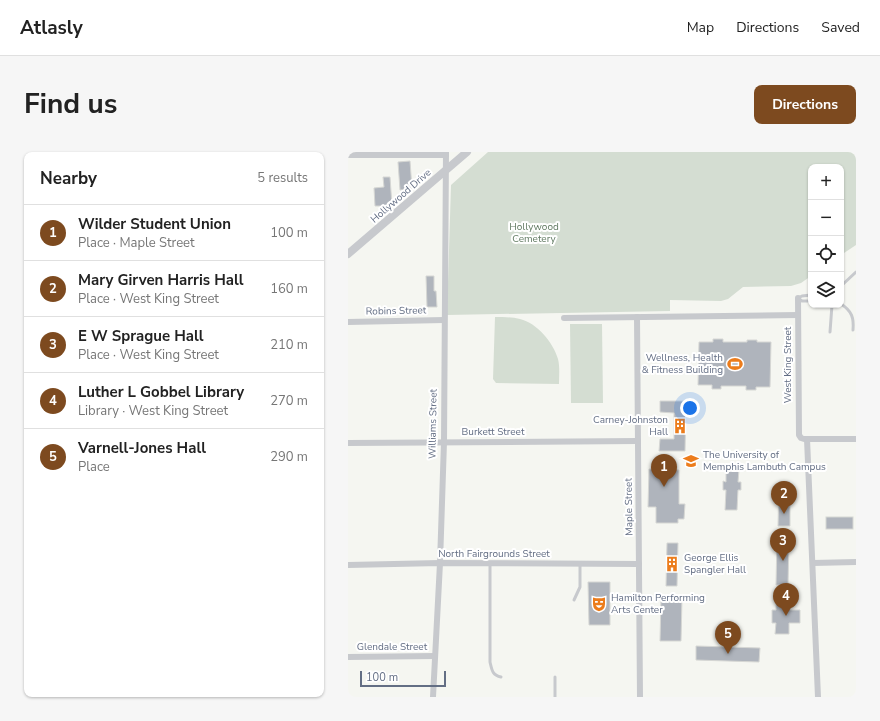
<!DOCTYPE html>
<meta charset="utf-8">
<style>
:root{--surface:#fff;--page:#f6f6f6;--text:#222;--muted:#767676;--line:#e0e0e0;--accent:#7d4a1f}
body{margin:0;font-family:"Nunito Sans",sans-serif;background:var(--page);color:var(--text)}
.controls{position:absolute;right:12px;top:12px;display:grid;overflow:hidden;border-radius:8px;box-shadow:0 1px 3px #0004}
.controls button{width:36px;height:36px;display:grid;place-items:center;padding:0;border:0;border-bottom:1px solid var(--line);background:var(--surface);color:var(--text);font:20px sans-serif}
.scale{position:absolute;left:12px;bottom:10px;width:86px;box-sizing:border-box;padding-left:4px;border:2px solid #636e84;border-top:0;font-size:11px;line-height:14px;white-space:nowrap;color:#636e84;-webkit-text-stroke:3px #fff;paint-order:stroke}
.you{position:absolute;left:342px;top:256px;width:14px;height:14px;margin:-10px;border:3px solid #fff;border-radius:50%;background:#1a73e8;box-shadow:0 0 0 6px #1a73e833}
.badge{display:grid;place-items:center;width:26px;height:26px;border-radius:50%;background:var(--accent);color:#fff;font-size:13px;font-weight:700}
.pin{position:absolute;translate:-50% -33px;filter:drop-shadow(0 1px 2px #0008)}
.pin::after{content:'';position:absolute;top:21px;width:14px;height:12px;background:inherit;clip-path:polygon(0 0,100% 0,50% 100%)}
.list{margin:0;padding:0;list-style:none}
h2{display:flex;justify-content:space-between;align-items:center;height:52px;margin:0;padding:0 16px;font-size:17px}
h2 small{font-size:13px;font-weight:400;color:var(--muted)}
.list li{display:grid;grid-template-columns:26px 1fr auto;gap:12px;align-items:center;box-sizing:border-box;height:56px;padding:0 16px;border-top:1px solid var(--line)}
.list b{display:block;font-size:15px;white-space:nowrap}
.list p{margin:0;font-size:13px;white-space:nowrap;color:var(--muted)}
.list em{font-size:13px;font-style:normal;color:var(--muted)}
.icon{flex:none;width:22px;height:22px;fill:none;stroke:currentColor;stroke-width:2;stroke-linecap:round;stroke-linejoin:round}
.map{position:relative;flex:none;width:508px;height:545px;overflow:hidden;border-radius:8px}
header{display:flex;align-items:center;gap:24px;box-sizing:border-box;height:56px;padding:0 20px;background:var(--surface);border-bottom:1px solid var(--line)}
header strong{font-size:19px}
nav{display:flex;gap:22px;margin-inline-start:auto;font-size:14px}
.intro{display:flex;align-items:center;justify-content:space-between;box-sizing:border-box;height:96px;padding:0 24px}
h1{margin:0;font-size:28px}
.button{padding:10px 18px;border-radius:8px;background:var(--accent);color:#fff;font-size:14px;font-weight:700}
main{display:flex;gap:24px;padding:0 24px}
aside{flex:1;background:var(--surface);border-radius:8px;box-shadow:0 1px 3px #0004}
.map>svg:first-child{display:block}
.green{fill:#d4ddd2}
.building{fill:#afb4bc;stroke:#d6d7d4}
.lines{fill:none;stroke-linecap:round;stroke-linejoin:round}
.service{stroke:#c7c9cd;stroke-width:3}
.minor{stroke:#c7c9cd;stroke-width:6}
.tertiary{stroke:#c7c9cd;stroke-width:8}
.labels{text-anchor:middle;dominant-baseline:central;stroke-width:4;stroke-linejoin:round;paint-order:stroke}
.street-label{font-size:10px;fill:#636e84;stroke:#fff}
.park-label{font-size:10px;fill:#627b63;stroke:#fff}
.poi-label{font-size:10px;fill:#636e84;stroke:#fff;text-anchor:start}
</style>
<header>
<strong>Atlasly</strong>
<nav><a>Map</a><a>Directions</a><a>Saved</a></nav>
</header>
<div class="intro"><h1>Find us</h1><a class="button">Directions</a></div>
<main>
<aside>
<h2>Nearby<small>5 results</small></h2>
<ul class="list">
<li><span class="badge">1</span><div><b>Wilder Student Union</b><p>Place · Maple Street</p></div><em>100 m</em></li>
<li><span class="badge">2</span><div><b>Mary Girven Harris Hall</b><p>Place · West King Street</p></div><em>160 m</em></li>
<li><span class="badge">3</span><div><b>E W Sprague Hall</b><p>Place · West King Street</p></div><em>210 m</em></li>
<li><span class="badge">4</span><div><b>Luther L Gobbel Library</b><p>Library · West King Street</p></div><em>270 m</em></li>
<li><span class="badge">5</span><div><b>Varnell-Jones Hall</b><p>Place</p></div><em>290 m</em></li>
</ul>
</aside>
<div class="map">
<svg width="508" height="545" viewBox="0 0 508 545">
<rect width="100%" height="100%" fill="#f5f6f1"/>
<!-- green -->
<g class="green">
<path d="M140,0H506L508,6V93L493,103V15H463V124L453,131L443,134L395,135L380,147L373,149L322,148V159L99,163L103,33Z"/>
<path d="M147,165C155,165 164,165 172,167C189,171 205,190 210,207C212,215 211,224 211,232L148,231L145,227Z"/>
<path d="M222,172H254L255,251H223Z"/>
</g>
<!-- building -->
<g class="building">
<path d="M62,9L64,37L52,38L50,10Z"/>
<path d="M35,25H42L44,54H27L26,36L36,35Z"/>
<path d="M78,124H86V139H88L89,155H79Z"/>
<path d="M365,187H375V190H399V188H409V190H423L422,235H408V238H398V234H373V237H364V233H350L351,190H365Z"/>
<path d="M312,249H338L337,299H311L312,287H326V261L312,260Z"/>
<path d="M378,316L391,317L390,330H393V338H390L389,358H377L378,338H375V329L378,330Z"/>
<path d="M301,317L331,318V352H337L336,367H330V371H308V355H300Z"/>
<path d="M431,330H442V374H430Z"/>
<rect x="478" y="365" width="27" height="12"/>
<path d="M429,385L441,386L440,433H428Z"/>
<path d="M319,391H330L329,434H318Z"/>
<path d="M240,430H262V473H241Z"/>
<path d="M313,446H334L333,489H312Z"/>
<path d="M428,446L442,447V458H452V471H441V482H427L428,471H424V458H428Z"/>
<path d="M348,494L412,496L411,510L348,508Z"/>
</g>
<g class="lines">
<!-- service -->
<g class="service">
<path d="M493,134L508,120"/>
<path d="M463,143L454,144L450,146L454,149H463"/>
<path d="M493,152C504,159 506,166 505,178"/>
<path d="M482,180L484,153"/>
<path d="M142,412V510C144,518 144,523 153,525"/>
<path d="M226,448L232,435V412"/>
<path d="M207,525V545"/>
</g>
<!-- minor -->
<g class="minor">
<path d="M0,3H98"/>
<path d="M450,146L451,283L453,286L456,287H508"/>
<path d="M289,165L292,545"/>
<path d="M216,166L450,163"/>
<path d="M0,170L96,168"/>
<path d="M459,287L470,545"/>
<path d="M0,291L290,289"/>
<path d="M465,411L508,410"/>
<path d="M0,413L92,411L291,412"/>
<path d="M0,505L87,504"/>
<path d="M85,545L92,411L96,290L98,0"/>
</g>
<!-- tertiary -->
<path class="tertiary" d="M0,102L119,0"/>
</g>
<!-- icons -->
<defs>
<g id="stadium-bare" transform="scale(1.2)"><path d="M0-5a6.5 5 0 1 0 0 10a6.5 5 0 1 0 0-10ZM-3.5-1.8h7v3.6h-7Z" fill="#ec7c1b" stroke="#fff" stroke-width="2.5" paint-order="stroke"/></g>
<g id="building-bare" transform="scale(1.2)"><path d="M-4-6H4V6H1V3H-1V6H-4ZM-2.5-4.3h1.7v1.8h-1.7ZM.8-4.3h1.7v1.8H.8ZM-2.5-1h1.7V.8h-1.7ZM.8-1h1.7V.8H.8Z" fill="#ec7c1b" stroke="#fff" stroke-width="2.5" paint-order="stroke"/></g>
<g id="university-bare" transform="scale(1.2)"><path d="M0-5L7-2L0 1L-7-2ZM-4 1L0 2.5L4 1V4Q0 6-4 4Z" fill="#ec7c1b" stroke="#fff" stroke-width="2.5" paint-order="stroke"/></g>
<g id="theatre-bare" transform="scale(1.2)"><path d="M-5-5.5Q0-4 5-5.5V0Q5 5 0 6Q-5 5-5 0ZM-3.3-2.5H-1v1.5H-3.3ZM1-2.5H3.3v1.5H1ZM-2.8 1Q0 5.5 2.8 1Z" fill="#ec7c1b" stroke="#fff" stroke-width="2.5" paint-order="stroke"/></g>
</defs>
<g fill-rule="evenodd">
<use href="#stadium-bare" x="387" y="212"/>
<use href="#building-bare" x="332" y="274"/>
<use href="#university-bare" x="343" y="309"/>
<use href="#building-bare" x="324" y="412"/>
<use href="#theatre-bare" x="251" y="452"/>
</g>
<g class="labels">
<!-- street labels -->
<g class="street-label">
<text transform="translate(53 44) rotate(-41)">Hollywood Drive</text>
<text transform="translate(48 159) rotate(-1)">Robins Street</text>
<text transform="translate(440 213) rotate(-90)">West King Street</text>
<text transform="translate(85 272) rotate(-89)">Williams Street</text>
<text x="145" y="280">Burkett Street</text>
<text transform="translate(281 355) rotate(-91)">Maple Street</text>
<text x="146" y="402">North Fairgrounds Street</text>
<text x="44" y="495">Glendale Street</text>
</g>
<!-- park labels -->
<g class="park-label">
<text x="186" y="75">Hollywood<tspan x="186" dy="12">Cemetery</tspan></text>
</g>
<!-- poi labels -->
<g class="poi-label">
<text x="375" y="206" text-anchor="end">Wellness, Health<tspan x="375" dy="12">&amp; Fitness Building</tspan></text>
<text x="320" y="268" text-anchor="end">Carney-Johnston<tspan x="320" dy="12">Hall</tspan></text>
<text x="355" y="303">The University of<tspan x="355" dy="12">Memphis Lambuth Campus</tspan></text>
<text x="336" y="406">George Ellis<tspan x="336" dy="12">Spangler Hall</tspan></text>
<text x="263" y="446">Hamilton Performing<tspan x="263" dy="12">Arts Center</tspan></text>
</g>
</g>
</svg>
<div class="controls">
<button>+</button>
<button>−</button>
<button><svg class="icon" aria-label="locate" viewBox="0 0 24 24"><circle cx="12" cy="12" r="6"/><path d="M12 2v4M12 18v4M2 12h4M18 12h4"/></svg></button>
<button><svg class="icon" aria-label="layers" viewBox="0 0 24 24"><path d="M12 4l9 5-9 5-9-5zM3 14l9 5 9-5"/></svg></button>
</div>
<div class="scale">100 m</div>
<div class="you"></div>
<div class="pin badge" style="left:316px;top:335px">1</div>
<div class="pin badge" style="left:436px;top:362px">2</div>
<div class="pin badge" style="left:435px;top:409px">3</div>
<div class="pin badge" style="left:438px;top:464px">4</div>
<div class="pin badge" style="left:380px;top:502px">5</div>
</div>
</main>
